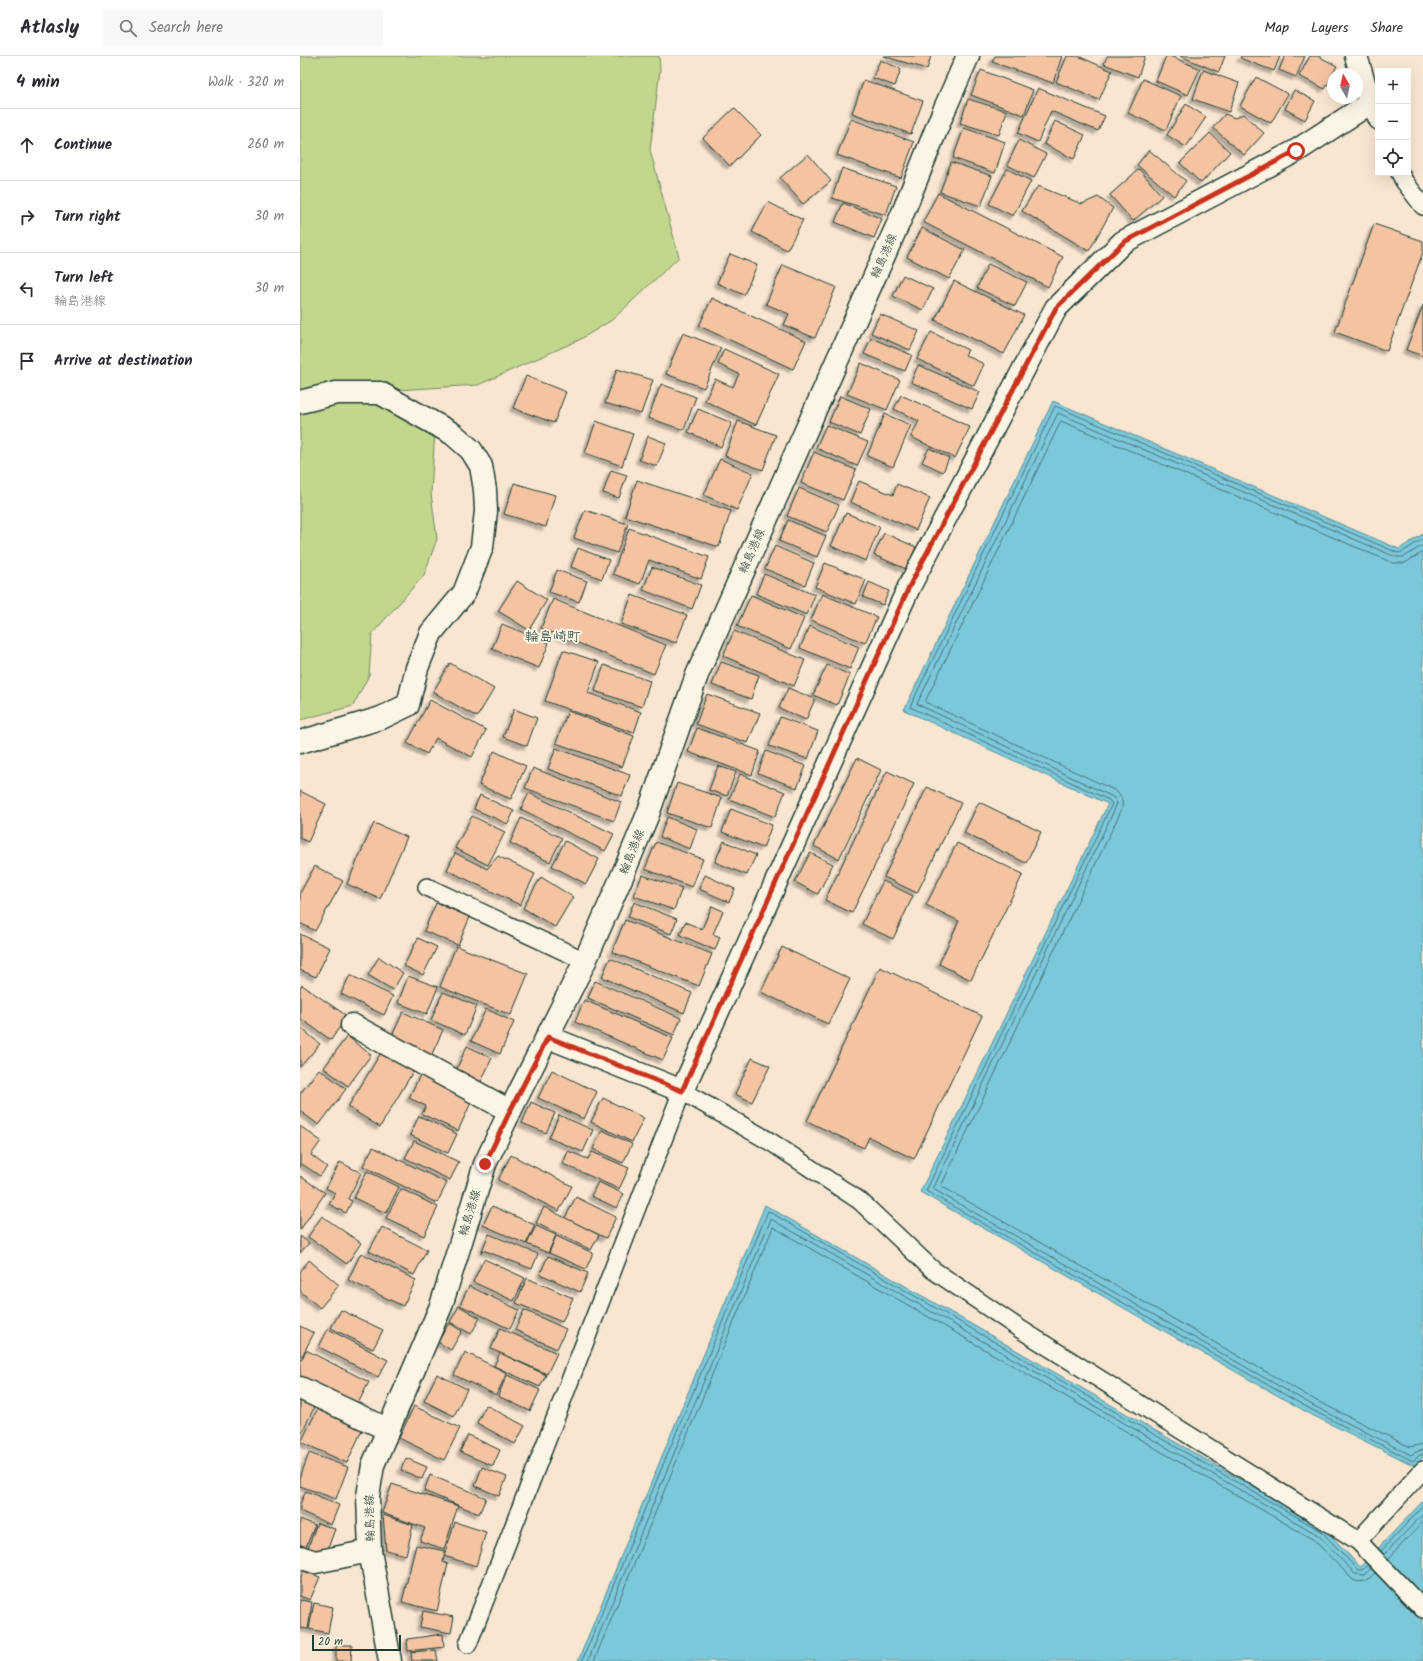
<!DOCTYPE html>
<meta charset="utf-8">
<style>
:root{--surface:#fff;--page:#f7f7f7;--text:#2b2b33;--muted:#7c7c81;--line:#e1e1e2}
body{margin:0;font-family:Kalam,"Klee One",sans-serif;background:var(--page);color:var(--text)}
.controls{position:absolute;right:12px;top:12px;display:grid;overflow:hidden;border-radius:0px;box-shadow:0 4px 16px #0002}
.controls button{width:36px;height:36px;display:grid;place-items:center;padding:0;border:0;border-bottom:1px solid var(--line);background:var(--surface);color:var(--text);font:20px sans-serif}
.compass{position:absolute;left:1027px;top:12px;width:36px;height:36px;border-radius:50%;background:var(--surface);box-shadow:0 4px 16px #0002;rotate:351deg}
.scale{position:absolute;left:12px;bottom:10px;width:89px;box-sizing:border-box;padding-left:4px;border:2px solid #1f3d34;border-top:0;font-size:11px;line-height:14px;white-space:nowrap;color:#1f3d34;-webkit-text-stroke:3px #fcf5e5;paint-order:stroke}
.stop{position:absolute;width:12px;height:12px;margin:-9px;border:3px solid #c8321e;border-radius:50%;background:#fff}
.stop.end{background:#c8321e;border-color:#fff;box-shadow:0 1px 4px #0008}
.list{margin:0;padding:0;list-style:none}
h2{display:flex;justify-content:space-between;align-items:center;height:52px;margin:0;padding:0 16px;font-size:17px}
h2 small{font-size:13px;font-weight:400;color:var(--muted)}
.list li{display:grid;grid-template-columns:26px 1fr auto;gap:12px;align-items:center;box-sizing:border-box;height:72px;padding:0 16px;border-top:1px solid var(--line)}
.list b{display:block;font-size:15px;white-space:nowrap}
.list p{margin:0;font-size:13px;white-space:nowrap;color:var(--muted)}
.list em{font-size:13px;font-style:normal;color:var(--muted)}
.icon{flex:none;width:22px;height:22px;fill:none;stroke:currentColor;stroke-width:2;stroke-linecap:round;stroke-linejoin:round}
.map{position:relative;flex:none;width:1123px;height:1605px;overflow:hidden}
header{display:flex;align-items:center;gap:24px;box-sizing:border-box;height:56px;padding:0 20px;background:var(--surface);border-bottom:1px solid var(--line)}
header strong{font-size:19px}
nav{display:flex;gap:22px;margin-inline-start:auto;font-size:14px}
.search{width:280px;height:36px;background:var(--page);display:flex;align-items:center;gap:10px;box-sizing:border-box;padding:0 14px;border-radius:0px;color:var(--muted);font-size:15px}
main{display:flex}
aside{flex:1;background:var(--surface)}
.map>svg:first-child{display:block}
.green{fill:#c2d68c;stroke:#708a60}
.water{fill:#7cc8db;stroke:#579098}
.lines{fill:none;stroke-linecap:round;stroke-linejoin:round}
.shore{stroke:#447577;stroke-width:1}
.building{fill:#f3c3a2;stroke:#1f3d34;filter:url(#shadow)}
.service-casing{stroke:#1f3d34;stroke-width:20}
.minor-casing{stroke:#1f3d34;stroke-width:25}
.secondary-casing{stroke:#1f3d34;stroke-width:25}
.service{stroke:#fcf5e5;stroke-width:17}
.minor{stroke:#fcf5e5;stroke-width:22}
.secondary{stroke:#fcf5e5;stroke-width:22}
.route{stroke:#c8321e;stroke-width:5}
.labels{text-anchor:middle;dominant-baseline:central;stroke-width:4;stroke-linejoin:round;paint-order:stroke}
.street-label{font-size:12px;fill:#1f3d34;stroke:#fcf5e5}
.quarter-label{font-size:14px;fill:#1f3d34;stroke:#fcf5e5}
</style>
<header>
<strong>Atlasly</strong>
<div class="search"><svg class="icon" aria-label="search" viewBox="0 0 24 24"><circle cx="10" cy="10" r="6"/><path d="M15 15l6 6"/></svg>Search here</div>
<nav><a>Map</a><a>Layers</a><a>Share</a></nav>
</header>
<main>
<aside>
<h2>4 min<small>Walk · 320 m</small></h2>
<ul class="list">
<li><svg class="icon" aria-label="ahead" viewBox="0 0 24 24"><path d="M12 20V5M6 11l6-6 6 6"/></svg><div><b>Continue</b></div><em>260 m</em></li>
<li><svg class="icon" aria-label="right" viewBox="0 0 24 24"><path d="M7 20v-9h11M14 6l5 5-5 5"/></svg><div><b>Turn right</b></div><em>30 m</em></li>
<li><svg class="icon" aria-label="left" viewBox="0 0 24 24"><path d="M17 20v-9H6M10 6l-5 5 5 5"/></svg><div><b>Turn left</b><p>輪島港線</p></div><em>30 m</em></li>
<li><svg class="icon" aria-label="arrive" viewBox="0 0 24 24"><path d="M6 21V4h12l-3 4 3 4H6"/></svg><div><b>Arrive at destination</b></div></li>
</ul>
</aside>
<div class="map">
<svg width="1123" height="1605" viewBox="0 0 1123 1605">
<defs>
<filter id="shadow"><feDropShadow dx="-3.5" dy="3.5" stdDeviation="1" flood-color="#0004"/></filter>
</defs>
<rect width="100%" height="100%" fill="#f9e6d1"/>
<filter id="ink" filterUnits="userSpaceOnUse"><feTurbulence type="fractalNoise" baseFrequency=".025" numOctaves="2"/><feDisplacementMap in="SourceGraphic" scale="8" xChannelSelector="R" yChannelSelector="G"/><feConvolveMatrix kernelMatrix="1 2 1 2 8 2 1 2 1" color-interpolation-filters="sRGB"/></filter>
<g filter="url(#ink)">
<!-- green -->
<path class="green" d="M0,0H359L360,14L350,94L379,201L312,264L279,284L178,329L97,334L136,359L131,437L137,483L124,519L72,578L69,619L53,650L0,664Z"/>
<!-- water -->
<g class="water">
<path d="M753,345L1099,493L1123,478V1401L1115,1410L1010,1358L620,1136L808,748L604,654Z"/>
<path d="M465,1149L1024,1472L1060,1511L1123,1445V1605H278Z"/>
</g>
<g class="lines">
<!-- shore -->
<g class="shore">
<path d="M1123,483L1102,496L1098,497L755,350L610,651L809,744L812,748L626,1135L1012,1354L1113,1405L1120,1399H1123"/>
<path d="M1123,489L1104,501H1096L758,357L617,648L811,740L815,743L817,748L633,1133L1014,1350L1111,1399L1118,1395L1123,1394"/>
<path d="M1123,496L1105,507H1093L761,365L625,646L814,734C822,739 824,747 821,755L641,1130L1017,1345L1110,1391L1123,1388"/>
<path d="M1081,1495L1123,1450"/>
<path d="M1084,1499L1123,1458"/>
<path d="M1088,1503L1123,1466"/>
<path d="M282,1605L468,1155L1021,1475L1058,1514H1062L1068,1509"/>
<path d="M288,1605L471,1163L1018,1479L1055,1518L1064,1519L1071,1512"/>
<path d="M294,1605L473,1171L1014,1484L1053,1524C1062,1528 1068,1524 1075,1517"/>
</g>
</g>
<!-- building -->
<g class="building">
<path d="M583,0H631L627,13Z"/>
<path d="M695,0H762L753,27L692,6Z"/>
<path d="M767,0H778L812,15L799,44L756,26Z"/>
<path d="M807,0H845L838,21L804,8Z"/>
<path d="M866,0H870L900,13L888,39L856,25Z"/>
<path d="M880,0H925L919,16Z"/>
<path d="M941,0H980L974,15L940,2Z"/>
<path d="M985,0H1005L996,21L979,14Z"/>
<path d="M1010,0H1018L1037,10L1025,33L999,20Z"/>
<path d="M580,4L601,13L595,30L573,22Z"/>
<path d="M681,14L733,34L724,59L671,39Z"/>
<path d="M903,14L939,27L929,56L893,43Z"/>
<path d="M956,21L988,38L971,67L940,50Z"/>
<path d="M843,23L881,40L866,74L828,57Z"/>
<path d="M564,24L623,45L611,78L552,57Z"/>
<path d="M738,32L805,60L798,75L751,55L738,86L718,77Z"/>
<path d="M994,34L1015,45L1005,64L985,53Z"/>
<path d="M668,43L707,55L699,79L660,67Z"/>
<path d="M886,48L906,61L886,91L867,79Z"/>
<path d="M434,52L461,79L430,110L403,82Z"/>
<path d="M925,58L935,62L943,58L964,77L944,99L913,72Z"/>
<path d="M551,63L614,86L601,122L537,99Z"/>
<path d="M755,65L785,79L774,103L744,88Z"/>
<path d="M664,72L705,86L695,117L653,102Z"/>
<path d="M910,77L930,96L901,127L880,107Z"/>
<path d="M719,84L746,98L734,122L707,109Z"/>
<path d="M849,94L886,125L874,140L837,109Z"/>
<path d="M508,98L531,125L503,148L480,122Z"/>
<path d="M651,106L692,120L681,150L640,136Z"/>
<path d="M542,112L596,130L586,159L532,142Z"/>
<path d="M707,113L731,125L713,160L689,148Z"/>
<path d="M839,113L862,140L833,165L810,139Z"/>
<path d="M738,130L782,148L798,141L813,152L789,195L722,155Z"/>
<path d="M638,137L763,201L748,231L623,166Z"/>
<path d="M468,146L503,164L487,194L452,176Z"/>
<path d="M543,147L582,163L574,182L535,166Z"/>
<path d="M1074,168L1123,185V196L1087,295L1035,276Z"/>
<path d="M622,172L665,194L649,223L607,201Z"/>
<path d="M430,198L457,209L444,239L417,227Z"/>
<path d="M688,208L727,226L715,250L677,232Z"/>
<path d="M483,209L536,231L515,282L484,269L489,258L466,248Z"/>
<path d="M603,219L633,233L623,254L593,240Z"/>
<path d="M654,225L724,259L704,298L635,264Z"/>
<path d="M412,242L506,285L493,313L399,270Z"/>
<path d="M1123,249V300L1106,294Z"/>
<path d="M580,258L619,275L610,294L571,277Z"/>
<path d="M631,276L668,294L665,299L684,308L674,330L617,303Z"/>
<path d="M383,277L421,292L404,332L366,318Z"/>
<path d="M571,282L612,299L605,315L564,298Z"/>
<path d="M424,293L479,318L456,369L405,345L415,323L433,331L439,318L418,308Z"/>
<path d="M561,307L600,324L587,354L547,338Z"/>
<path d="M618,309L680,336L672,353L611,326Z"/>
<path d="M317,313L353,324L341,358L305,347Z"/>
<path d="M226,320L266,336L254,367L213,352Z"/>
<path d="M361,328L396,341L384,374L348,362Z"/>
<path d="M601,339L670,371L655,402L611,381L619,365L594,353Z"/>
<path d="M540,340L571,353L560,379L529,366Z"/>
<path d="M398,353L432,367L421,391L388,376Z"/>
<path d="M585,358L611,369L593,411L567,400Z"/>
<path d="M296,365L333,378L322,410L285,397Z"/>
<path d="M438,365L476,379L463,414L425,400Z"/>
<path d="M526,369L568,386L557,410L516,392Z"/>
<path d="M348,380L366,387L357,410L339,404Z"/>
<path d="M629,392L649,402L643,416L622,406Z"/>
<path d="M514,396L556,414L543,444L501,427Z"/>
<path d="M420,403L453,417L437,454L404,439Z"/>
<path d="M311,414L327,419L319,442L303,437Z"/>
<path d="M337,424L431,455L419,491L325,460Z"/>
<path d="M559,425L593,439L597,428L630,442L616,474L550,446Z"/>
<path d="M214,427L255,439L246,471L204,458Z"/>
<path d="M499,432L539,449L527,476L487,460Z"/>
<path d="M285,454L328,468L317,497L274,482Z"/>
<path d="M546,457L580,471L566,505L531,490Z"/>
<path d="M488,464L526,480L517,501L479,485Z"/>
<path d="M329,472L409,501L401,523L349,504L340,528L313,518Z"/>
<path d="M584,477L616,491L606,513L574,499Z"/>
<path d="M475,490L514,507L505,529L465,513Z"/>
<path d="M278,492L309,504L302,523L271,511Z"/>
<path d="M525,507L566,524L556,548L515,531Z"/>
<path d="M352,511L401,529L392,553L343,534Z"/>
<path d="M257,514L287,525L279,546L249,536Z"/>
<path d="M464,518L515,539L507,559L456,538Z"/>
<path d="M217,525L247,544L229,574L198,555Z"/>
<path d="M569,526L589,535L583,549L563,541Z"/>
<path d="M522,538L577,561L565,587L511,564Z"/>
<path d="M332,539L387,559L376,587L321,568Z"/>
<path d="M451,539L504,562L491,593L437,570Z"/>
<path d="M253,543L366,589L354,618L241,572Z"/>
<path d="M202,568L249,587L239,612L192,593Z"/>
<path d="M510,570L559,591L550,613L500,592Z"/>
<path d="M434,575L505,604L494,630L423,600Z"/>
<path d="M263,594L299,606L288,637L341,656L334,677L245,645Z"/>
<path d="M421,606L459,619L451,643L412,629Z"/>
<path d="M150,607L194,633L177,661L133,636Z"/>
<path d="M304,609L350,625L342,651L295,635Z"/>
<path d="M527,609L550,619L537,649L513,639Z"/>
<path d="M488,632L515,643L506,664L479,652Z"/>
<path d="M407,638L460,657L448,687L396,668Z"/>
<path d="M130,644L186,674L172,701L136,682L127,698L107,687Z"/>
<path d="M214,653L237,662L227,690L203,681Z"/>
<path d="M268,655L334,680L322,711L256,687Z"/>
<path d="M480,661L518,675L508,703L469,690Z"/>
<path d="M397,672L460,695L452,719L388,696Z"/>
<path d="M256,692L330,719L322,740L248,713Z"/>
<path d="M194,695L226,710L211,743L179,729Z"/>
<path d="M466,695L506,710L497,732L458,717Z"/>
<path d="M557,702L581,714L539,803L514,790Z"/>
<path d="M418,710L436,716L427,740L409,734Z"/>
<path d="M233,712L321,746L314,765L225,732Z"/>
<path d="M587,715L614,728L552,857L525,844Z"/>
<path d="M440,718L485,736L475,761L429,743Z"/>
<path d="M377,727L422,742L412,772L367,757Z"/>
<path d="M627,731L661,747L617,837L584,821Z"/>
<path d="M0,735L26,748L8,786L0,782Z"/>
<path d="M229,737L314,778L305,795L221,753Z"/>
<path d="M180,739L214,755L208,768L174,753Z"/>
<path d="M679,746L741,776L726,807L664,777Z"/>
<path d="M431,753L472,769L463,792L422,776Z"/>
<path d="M172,760L205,776L188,809L155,792Z"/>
<path d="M367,761L397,773L390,793L360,781Z"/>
<path d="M221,762L262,782L250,806L210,787Z"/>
<path d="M74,767L107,781L80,843L47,828Z"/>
<path d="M265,785L299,803L286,828L252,810Z"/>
<path d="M424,785L456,799L447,819L415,806Z"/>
<path d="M356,786L403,803L392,831L345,813Z"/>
<path d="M657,787L723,818L671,924L639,908L659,865L626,849Z"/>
<path d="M155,797L187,813L198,800L235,818L220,849L147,814Z"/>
<path d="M510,797L533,808L518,838L495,826Z"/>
<path d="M15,810L43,825L15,875L0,867V837Z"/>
<path d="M342,819L382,832L374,854L334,840Z"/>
<path d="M405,819L435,833L429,846L399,833Z"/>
<path d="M241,821L273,841L255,871L223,852Z"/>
<path d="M583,825L613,840L593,883L562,868Z"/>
<path d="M334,846L377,863L371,878L328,861Z"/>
<path d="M136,847L170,861L158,889L124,875Z"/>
<path d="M412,850L423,855L413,878L420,881L415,894L380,879L385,866L402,873Z"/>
<path d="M325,864L412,898L399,930L312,896Z"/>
<path d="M0,878L30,892L16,921L0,914Z"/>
<path d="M118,882L137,891L123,919L104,910Z"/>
<path d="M156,890L228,918L211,959L140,931Z"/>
<path d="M482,891L550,923L528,968L461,936Z"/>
<path d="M79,901L103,917L93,934L68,919Z"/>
<path d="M310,902L392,937L384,957L302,921Z"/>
<path d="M580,911L682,960L614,1103L569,1081L564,1092L507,1065Z"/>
<path d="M50,919L93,940L84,959L41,938Z"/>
<path d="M108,920L138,931L127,958L98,947Z"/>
<path d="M295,925L381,962L374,979L288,942Z"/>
<path d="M2,929L47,960L31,984L0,962V932Z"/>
<path d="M143,936L177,950L165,979L131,964Z"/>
<path d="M284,944L373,982L363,1004L275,966Z"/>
<path d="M186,953L214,966L200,998L171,985Z"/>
<path d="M103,956L143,974L131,1000L91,982Z"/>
<path d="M0,971L20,988L0,1011Z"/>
<path d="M47,980L71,999L48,1030L24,1012Z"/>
<path d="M167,990L192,1002L179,1030L154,1019Z"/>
<path d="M82,995L114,1014L80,1071L48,1051Z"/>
<path d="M452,1002L470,1010L452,1046L435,1038Z"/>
<path d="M19,1013L46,1033L19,1069L0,1055V1038Z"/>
<path d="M252,1014L297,1036L284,1063L238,1042Z"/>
<path d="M121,1017L173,1042L158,1075L122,1058L126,1050L109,1042Z"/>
<path d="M303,1042L344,1062L332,1086L291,1066Z"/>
<path d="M231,1046L255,1057L246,1077L222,1067Z"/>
<path d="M259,1059L293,1074L283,1096L249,1082Z"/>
<path d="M119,1060L157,1078L148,1097L110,1079Z"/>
<path d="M0,1070L21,1085L11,1099L27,1111L20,1120L2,1108L0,1111Z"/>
<path d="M302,1074L332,1088L323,1107L293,1093Z"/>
<path d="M114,1085L159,1106L150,1124L105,1102Z"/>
<path d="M73,1091L147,1127L137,1147L63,1110Z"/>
<path d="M268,1095L288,1103L292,1096L329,1112L319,1133L263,1108Z"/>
<path d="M211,1099L272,1130L259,1155L198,1124Z"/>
<path d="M40,1106L61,1117L48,1143L52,1145L46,1157L29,1148L35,1137L26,1132Z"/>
<path d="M67,1115L99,1131L86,1157L54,1142Z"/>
<path d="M0,1120L25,1137L0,1174Z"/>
<path d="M298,1126L324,1138L317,1152L291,1140Z"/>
<path d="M101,1133L138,1151L124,1180L86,1162Z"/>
<path d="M276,1141L316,1161L306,1182L265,1162Z"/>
<path d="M192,1150L235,1169L226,1188L183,1169Z"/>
<path d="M244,1151L299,1179L291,1194L236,1167Z"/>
<path d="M22,1160L61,1187L47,1208L8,1181Z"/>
<path d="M236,1170L256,1179L248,1197L227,1188Z"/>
<path d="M82,1171L127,1194L114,1219L69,1195Z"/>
<path d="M189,1178L238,1198L232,1213L183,1194L181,1197Z"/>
<path d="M0,1180L9,1187L0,1197Z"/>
<path d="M256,1180L293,1197L286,1213L249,1197Z"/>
<path d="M61,1197L116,1224L103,1250L48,1224Z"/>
<path d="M248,1200L288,1217L280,1236L240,1218Z"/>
<path d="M184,1203L225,1222L214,1245L173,1226Z"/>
<path d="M9,1204L39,1229L20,1252L0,1235V1216Z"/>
<path d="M227,1222L273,1242L262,1266L216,1247Z"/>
<path d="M169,1230L219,1254L210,1273L160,1249Z"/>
<path d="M159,1250L180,1262L171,1278L150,1266Z"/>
<path d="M41,1254L83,1274L73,1293L31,1272Z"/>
<path d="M224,1254L266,1273L257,1293L215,1274Z"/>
<path d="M149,1267L162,1275L151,1294L138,1286Z"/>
<path d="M0,1270L14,1277L2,1300L0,1299Z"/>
<path d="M200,1272L257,1297L247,1318L191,1293Z"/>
<path d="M28,1273L88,1304L78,1321L19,1291Z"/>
<path d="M6,1294L69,1326L54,1355L0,1327V1307Z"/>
<path d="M165,1296L207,1317L196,1339L154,1319Z"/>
<path d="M200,1297L246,1319L240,1331L194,1310Z"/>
<path d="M137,1318L167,1333L154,1360L124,1345Z"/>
<path d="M207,1319L240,1334L230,1355L198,1340Z"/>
<path d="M0,1342L15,1350L0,1380Z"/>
<path d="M186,1349L225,1370L215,1388L177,1367Z"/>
<path d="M114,1350L160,1372L144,1404L99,1382Z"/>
<path d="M18,1352L63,1372L47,1407L1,1386Z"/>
<path d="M168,1379L200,1394L193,1410L160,1396Z"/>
<path d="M9,1397L48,1411L36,1443L0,1430V1422Z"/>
<path d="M106,1402L127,1411L122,1423L101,1414Z"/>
<path d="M182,1411L207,1421L199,1440L175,1430Z"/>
<path d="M130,1419L186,1442L179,1458L124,1435Z"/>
<path d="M92,1428L158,1450L144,1493L120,1485L125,1472L82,1457Z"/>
<path d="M6,1435L39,1449L31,1469L0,1455V1448Z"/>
<path d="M83,1459L113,1469L106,1499L86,1494Z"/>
<path d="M0,1463L15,1469L3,1498L0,1496Z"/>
<path d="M155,1466L186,1476L176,1510L144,1500Z"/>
<path d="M17,1467L35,1473L26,1498L8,1492Z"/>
<path d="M116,1489L145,1495L143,1506L148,1508L137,1555L102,1546Z"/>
<path d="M3,1515L20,1521L10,1544L0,1540V1524Z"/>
<path d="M0,1544L12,1546L8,1573L0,1572Z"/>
<path d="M14,1547L33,1551L28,1577L9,1573Z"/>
<path d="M123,1555L154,1561L151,1577L120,1571Z"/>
<path d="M143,1578L144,1591L108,1595L107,1583Z"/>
<path d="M36,1589H52L51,1605H36Z"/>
<path d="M136,1594L138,1605H112L111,1596Z"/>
</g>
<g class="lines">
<!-- service casing -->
<g class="service-casing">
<g id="service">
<path d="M1070,47L1078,65"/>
<path d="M1100,117L1104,125L1123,150"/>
<path d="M127,831L285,905"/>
<path d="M1058,1485L1123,1553"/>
<path d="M168,1588L382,1035L471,1086L560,1145L633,1214L720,1273L1058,1485L1123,1414"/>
</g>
</g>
<!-- minor casing -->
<g class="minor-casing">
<g id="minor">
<path d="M0,346L36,337H80L153,378L171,394L181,410L185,434L186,455L182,491L164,537L131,577L117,612L108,649L81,662L0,686"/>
<path d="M52,969L210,1055"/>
<path d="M248,981L382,1035L609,531L756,252L823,186L996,95L1070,47L1056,0"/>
<path d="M0,1332L89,1374"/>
<path d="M0,1501L15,1506L70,1495"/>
</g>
</g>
<!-- secondary casing -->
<g class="secondary-casing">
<path id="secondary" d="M90,1605L70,1495L68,1440L73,1409L141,1250L185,1108L210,1055L285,905L323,818L348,758L397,619L602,159L642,59L668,0"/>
</g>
<!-- service -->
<use href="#service" class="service"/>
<!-- minor -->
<use href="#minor" class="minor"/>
<!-- secondary -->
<use href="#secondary" class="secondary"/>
</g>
</g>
<g class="lines" filter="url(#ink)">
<!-- route -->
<path class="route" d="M185,1108L210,1055L248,981L382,1035L609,531L756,252L824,186L996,95"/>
</g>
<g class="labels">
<!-- street labels -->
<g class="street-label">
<text transform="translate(584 200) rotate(-66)">輪島港線</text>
<text transform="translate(452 495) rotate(-66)">輪島港線</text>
<text transform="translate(332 796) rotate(-68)">輪島港線</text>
<text transform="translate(170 1157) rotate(-73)">輪島港線</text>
<text transform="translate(70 1462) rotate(-91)">輪島港線</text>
</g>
<!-- quarter labels -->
<g class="quarter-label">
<text x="253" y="581">輪島崎町</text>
</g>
</g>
</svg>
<div class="controls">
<button>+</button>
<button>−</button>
<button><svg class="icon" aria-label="locate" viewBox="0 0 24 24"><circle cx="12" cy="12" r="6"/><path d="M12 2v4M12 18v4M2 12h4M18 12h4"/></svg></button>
</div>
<svg class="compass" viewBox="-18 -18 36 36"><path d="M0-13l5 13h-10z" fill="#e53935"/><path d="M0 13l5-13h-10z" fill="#7c7c81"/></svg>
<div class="scale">20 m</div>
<div class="stop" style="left:996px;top:95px"></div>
<div class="stop end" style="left:185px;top:1108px"></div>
</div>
</main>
